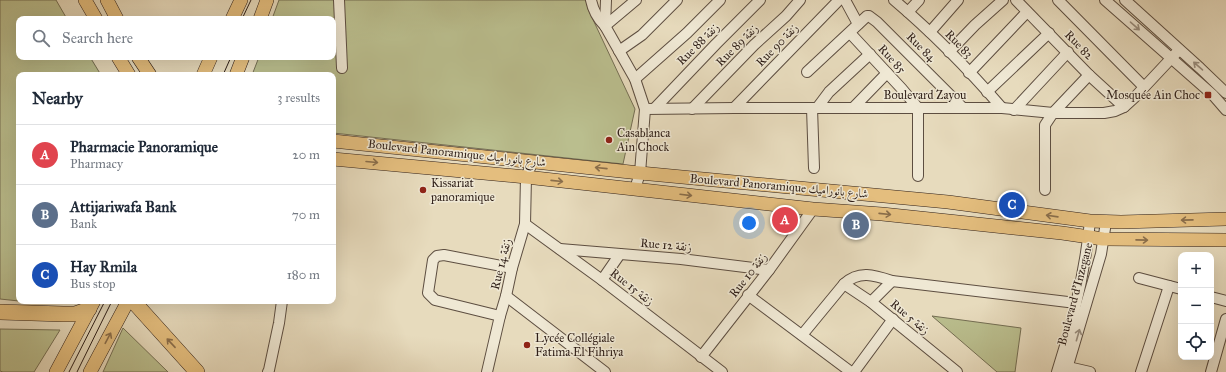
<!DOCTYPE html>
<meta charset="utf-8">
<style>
:root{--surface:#fff;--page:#f6f6f7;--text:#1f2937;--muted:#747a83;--line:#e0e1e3;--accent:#d93025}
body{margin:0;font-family:"IM FELL Great Primer",Amiri,serif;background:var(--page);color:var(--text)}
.controls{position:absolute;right:12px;bottom:12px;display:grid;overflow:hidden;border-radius:8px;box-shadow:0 4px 16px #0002}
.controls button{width:36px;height:36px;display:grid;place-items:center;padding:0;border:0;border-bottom:1px solid var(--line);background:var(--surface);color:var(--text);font:20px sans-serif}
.you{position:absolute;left:749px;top:223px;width:14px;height:14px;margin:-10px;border:3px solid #fff;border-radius:50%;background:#1a73e8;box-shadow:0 0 0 6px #1a73e833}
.badge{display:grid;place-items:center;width:26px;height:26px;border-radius:50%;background:var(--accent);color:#fff;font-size:13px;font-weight:700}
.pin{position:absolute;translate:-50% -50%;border:2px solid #fff;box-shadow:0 1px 4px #0006}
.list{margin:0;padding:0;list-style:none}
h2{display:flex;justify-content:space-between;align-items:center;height:52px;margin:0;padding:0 16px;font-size:17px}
h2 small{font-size:13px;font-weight:400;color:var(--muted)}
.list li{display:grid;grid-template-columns:26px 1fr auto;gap:12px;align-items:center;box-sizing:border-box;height:60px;padding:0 16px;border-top:1px solid var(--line)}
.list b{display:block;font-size:15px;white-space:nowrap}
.list p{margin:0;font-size:13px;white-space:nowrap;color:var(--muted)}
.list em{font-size:13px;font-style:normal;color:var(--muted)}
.icon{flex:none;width:22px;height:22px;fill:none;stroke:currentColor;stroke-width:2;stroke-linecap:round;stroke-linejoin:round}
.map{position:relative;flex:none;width:1226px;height:372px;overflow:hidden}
.search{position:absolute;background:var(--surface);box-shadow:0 4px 16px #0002;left:16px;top:16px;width:320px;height:44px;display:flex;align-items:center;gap:10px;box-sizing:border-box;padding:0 14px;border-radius:8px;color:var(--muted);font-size:15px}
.panel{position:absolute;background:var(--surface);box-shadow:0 4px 16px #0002;left:16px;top:72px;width:320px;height:232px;border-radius:8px}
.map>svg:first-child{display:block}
.green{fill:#babe8e;stroke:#746e53}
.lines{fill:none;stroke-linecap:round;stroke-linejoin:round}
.minor-casing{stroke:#5d4e41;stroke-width:12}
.major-casing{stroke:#2f1f18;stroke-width:14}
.highway-casing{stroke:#2f1f18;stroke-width:16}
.minor{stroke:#efe8d4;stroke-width:10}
.major{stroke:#e4be7e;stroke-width:13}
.highway{stroke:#e4be7e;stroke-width:15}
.tram{stroke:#2f1f18;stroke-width:1}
.oneway{stroke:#998e7f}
.oneway2{stroke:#8a6e4b}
.poi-dot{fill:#8f2418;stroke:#efe8d4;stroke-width:1.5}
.labels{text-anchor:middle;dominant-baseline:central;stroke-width:3;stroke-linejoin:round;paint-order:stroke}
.street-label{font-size:12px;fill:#2f1f18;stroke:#efe8d4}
.poi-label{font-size:12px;fill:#2f1f18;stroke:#efe8d4;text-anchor:start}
</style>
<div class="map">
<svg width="1226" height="372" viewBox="0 0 1226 372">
<rect width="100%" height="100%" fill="#e7dbbd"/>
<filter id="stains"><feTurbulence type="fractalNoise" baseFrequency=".005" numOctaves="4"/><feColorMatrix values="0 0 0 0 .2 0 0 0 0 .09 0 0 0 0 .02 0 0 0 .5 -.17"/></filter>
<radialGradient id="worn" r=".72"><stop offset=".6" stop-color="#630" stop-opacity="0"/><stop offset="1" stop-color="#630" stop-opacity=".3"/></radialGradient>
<!-- green -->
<g class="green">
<path d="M0,0H56L67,19H19V57H90L101,75H19V301L0,299Z"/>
<path d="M279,0H586L588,9L635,109L623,164L333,133V75H252L259,57H333V19H272Z"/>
<path d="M932,316L1021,328L1015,372H997Z"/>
<path d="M123,328L168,372H103Z"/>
<path d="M0,329L60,330L34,372H3L0,371Z"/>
</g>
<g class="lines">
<!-- minor casing -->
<g class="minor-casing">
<g id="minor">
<path d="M339,0L342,68"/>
<path d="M591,0C593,10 597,18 605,26L635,79L645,109L640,173L635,189"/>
<path d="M845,0L858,24"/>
<path d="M894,0C933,33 969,70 1002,108"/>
<path d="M1016,0L1089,75L1124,107"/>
<path d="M1058,0L1144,87"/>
<path d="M1105,0L1213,95L1226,110"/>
<path d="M1125,0L1200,68L1226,93"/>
<path d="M908,12L919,0"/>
<path d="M605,26L636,0"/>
<path d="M605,26L606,0"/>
<path d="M930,32L958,0"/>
<path d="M850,33L902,89L918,108V176"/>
<path d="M619,51L642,35L677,0"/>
<path d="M949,52L975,25L1003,0"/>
<path d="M807,72L867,16H869L877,22L963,108"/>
<path d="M969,73L1027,12"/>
<path d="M635,79L687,33L720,0"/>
<path d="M987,92L1049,33"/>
<path d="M655,108L716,44L760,0"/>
<path d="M734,108L839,0"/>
<path d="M812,108L814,168"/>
<path d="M817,108L829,92L870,54"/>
<path d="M853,108L887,73"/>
<path d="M645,109L734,108H1002L1053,113H1104L1115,111L1124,107L1135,97L1179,50"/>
<path d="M692,109L754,45L786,16L800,0"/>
<path d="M1014,110L1068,52"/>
<path d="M1045,190V125L1053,113L1089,75"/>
<path d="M525,224L602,280L722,372"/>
<path d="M560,249L681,259L769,270"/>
<path d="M1139,278L1181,289"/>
<path d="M602,280L620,254"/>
<path d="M844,284L871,302L957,372"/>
<path d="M748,295L851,372"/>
<path d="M506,296L605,372"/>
<path d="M1211,297L1226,301"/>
<path d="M871,302L892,281"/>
<path d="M500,316L435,300L428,293L433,260L437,256L444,255L512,268"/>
<path d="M802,335L844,284C859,270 874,275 892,281L1076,303"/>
<path d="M701,357L769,270L813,209"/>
<path d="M1068,367L1090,372"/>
<path d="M268,372L269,370L279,323L282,301"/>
<path d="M487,372L500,316L506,296L512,268L525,224L526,177L533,161"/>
<path d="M854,372L893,319"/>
<path d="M1057,372C1073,323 1085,272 1090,221"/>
<path d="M1066,372L1101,254L1106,222"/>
<path d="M1141,372L1169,286"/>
<path d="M1211,372L1226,319"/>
</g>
</g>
<!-- major casing -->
<g class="major-casing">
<g id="major">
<path d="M85,0L96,19"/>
<path d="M107,0L117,19"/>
<path d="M232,19L241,0"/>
<path d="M260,19L267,0"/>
<path d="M118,57L129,75"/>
<path d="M138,57L150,75"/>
<path d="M203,75L211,57"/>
<path d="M236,75L243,57"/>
<path d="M333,141L640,173L948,202L1090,221L1121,222L1226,219"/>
<path d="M333,159L526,177L813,209L882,214L1062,233L1103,239L1226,240"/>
<path d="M56,372L94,301"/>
<path d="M90,372L128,301"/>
</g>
</g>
<!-- highway casing -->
<g class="highway-casing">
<g id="highway">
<path d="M133,301L197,372"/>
<path d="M0,312L63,314H75L89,309"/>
</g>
</g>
<!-- minor -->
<use href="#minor" class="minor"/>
<!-- major -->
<use href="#major" class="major"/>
<!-- highway -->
<use href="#highway" class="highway"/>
<!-- tram -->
<g class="tram">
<path d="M242,19L251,0"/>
<path d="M223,75L231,57"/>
<path d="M69,372L105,301"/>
<path d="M77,372L112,301"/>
</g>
</g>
<!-- one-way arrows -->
<defs><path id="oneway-shaft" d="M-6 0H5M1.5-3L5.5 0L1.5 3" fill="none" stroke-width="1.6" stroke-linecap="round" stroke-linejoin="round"/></defs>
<g class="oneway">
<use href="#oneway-shaft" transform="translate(1135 26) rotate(41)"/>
<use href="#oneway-shaft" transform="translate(1198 66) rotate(-139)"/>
<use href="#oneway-shaft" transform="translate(1078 335) rotate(-74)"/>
</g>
<g class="oneway2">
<use href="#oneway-shaft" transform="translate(372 162) rotate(5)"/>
<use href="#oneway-shaft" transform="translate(601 168) rotate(-174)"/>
<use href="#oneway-shaft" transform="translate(557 181) rotate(6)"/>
<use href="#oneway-shaft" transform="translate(686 195) rotate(7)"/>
<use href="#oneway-shaft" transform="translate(885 214) rotate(6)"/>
<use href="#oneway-shaft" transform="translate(1052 216) rotate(-172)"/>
<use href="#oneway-shaft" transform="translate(1187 220) rotate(179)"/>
<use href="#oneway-shaft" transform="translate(1142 240) rotate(1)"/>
<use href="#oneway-shaft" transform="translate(108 338) rotate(-62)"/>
<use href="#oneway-shaft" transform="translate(171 343) rotate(-133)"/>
</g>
<!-- markers -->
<g class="poi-dot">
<rect x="1204" y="91" width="8" height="8" rx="2"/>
<circle cx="609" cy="140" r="4"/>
<circle cx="423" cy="190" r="4"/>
<circle cx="527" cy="345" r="4"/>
</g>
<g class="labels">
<!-- street labels -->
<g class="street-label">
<text transform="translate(698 44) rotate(-45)">Rue 88 زنقة</text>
<text transform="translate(959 44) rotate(46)">Rue 83</text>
<text transform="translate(737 45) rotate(-45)">Rue 89 زنقة</text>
<text transform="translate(777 45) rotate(-46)">Rue 90 زنقة</text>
<text transform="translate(1079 45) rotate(46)">Rue 82</text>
<text transform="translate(921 47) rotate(45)">Rue 84</text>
<text transform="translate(892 59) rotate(48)">Rue 85</text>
<text x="925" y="95">Boulevard Zayou</text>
<text transform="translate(457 153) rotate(6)">Boulevard Panoramique شارع بانوراميك</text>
<text transform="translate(779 186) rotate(5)">Boulevard Panoramique شارع بانوراميك</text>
<text transform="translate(666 245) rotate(5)">Rue 12 زنقة</text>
<text transform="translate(501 264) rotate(-76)">Rue 14 زنقة</text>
<text transform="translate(748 275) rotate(-52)">Rue 10 زنقة</text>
<text transform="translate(632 287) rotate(38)">Rue 15 زنقة</text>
<text transform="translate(1075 294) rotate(-75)">Boulevard d'Inzegane</text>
<text transform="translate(910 317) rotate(40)">Rue 5 زنقة</text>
</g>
<!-- poi labels -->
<g class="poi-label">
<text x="1200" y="95" text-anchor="end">Mosquée Ain Choc</text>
<text x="617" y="133">Casablanca<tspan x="617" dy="14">Ain Chock</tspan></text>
<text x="431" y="183">Kissariat<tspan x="431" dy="14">panoramique</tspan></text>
<text x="535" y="338">Lycée Collégiale<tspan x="535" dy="14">Fatima El Fihriya</tspan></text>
</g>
</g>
<rect width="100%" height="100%" filter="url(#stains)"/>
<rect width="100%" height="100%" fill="url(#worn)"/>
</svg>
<div class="controls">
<button>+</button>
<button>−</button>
<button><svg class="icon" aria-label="locate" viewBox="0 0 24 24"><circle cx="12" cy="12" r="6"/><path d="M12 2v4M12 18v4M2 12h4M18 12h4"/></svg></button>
</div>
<div class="you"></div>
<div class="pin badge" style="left:785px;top:220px;background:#e0444e">A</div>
<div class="pin badge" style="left:856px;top:225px;background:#5c6f8a">B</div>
<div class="pin badge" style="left:1012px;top:205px;background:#1a4fb4">C</div>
<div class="search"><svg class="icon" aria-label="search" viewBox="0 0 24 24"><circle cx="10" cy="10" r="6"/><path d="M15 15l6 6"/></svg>Search here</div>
<section class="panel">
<h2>Nearby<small>3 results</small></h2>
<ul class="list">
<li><span class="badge" style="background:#e0444e">A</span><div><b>Pharmacie Panoramique</b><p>Pharmacy</p></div><em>20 m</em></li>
<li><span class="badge" style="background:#5c6f8a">B</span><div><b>Attijariwafa Bank</b><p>Bank</p></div><em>70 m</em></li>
<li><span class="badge" style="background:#1a4fb4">C</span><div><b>Hay Rmila</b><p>Bus stop</p></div><em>180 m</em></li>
</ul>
</section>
</div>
